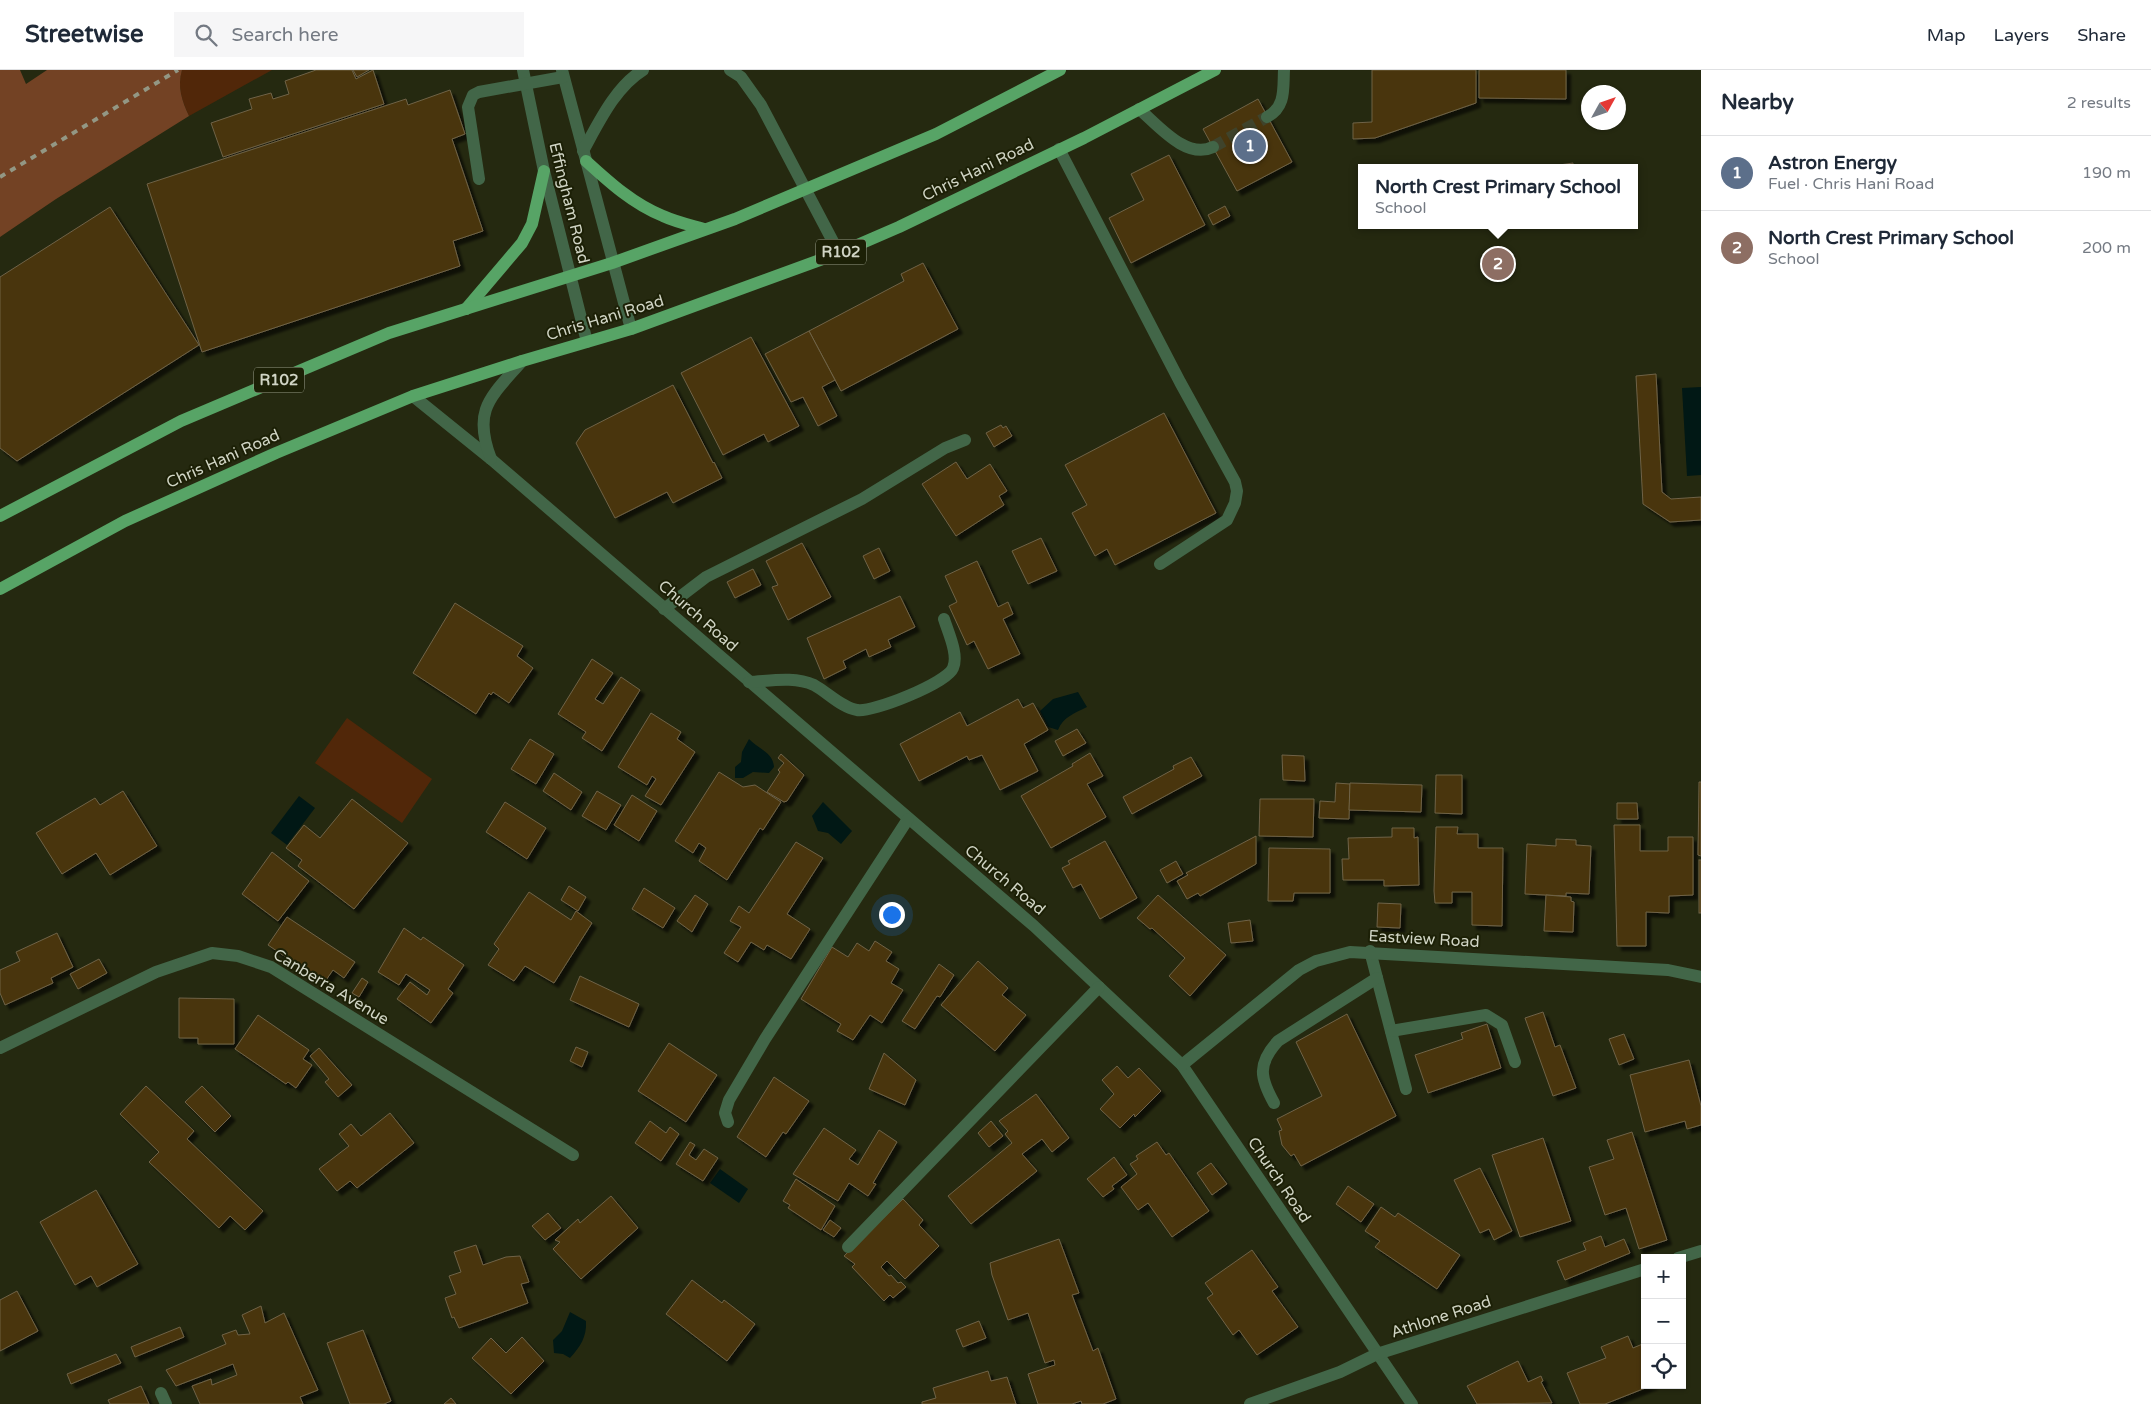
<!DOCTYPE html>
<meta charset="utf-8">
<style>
:root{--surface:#fff;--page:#f6f6f7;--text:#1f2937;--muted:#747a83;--line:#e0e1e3;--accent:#735c8e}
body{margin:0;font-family:"Varela Round",sans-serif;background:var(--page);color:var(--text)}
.controls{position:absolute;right:15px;bottom:15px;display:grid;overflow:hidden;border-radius:0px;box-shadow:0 1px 4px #0004}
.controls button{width:45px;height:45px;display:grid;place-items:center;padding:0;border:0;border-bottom:1px solid var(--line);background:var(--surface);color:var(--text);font:25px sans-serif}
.compass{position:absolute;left:1581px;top:15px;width:45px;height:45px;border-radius:50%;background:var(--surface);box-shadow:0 1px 4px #0004;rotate:50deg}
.you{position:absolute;left:891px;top:844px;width:18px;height:18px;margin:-12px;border:4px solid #fff;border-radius:50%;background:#1a73e8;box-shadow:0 0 0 8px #1a73e833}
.badge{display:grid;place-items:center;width:32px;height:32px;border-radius:50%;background:var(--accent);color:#fff;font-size:16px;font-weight:700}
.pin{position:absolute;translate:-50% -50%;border:2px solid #fff;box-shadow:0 1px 5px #0006}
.popup{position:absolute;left:1358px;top:94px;width:280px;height:65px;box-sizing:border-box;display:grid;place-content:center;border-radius:0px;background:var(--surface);filter:drop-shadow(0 1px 4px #0005);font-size:16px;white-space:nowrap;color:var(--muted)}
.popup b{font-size:19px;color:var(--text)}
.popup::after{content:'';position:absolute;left:50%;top:100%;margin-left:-10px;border:10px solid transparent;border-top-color:var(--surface)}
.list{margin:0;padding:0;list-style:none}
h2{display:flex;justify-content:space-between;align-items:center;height:65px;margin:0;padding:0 20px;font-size:21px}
h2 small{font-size:16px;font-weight:400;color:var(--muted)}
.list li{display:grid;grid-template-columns:32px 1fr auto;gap:15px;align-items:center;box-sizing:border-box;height:75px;padding:0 20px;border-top:1px solid var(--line)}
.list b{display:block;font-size:19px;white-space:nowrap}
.list p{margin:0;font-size:16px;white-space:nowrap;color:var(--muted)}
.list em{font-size:16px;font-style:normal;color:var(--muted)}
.icon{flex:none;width:28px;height:28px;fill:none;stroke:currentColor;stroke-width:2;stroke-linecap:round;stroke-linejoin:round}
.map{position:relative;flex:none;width:1701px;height:1334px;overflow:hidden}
header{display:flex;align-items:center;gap:30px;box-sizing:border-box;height:70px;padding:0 25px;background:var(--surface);border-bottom:1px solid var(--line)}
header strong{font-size:24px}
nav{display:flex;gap:28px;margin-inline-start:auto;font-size:18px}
.search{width:350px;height:45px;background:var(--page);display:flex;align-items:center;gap:12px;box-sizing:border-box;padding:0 18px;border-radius:0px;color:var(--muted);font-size:19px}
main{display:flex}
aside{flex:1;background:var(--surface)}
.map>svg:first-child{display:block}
.green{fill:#512709}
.forest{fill:#734224}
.water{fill:#011815}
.building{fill:#493609;stroke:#6f6248;filter:url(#shadow)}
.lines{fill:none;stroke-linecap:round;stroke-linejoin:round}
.minor-tunnel{stroke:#3f432b;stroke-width:12;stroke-dasharray:12 6;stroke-linecap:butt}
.minor{stroke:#426648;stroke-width:12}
.major{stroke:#57a466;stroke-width:12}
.rail{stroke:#939784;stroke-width:4;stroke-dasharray:6 6;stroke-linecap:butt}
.labels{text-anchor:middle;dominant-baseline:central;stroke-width:4;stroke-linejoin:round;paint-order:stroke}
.shield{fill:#1c2006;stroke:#9a9e8b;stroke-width:1}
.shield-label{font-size:15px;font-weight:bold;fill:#d0d4c4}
.street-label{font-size:16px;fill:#d0d4c4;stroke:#1c2006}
</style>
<header>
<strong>Streetwise</strong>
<div class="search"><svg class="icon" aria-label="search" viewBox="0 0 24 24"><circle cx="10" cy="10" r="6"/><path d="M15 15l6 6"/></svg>Search here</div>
<nav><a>Map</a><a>Layers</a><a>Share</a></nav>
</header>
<main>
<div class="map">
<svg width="1701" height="1334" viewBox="0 0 1701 1334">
<defs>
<filter id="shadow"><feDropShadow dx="4.5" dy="4.5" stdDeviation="1" flood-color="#0009"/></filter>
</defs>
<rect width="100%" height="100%" fill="#252910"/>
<!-- green -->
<g class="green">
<path d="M182,0H272L189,46C182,31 177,17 182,0Z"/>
<path d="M347,648L432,709L402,753L315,693Z"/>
</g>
<!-- forest -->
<path class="forest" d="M0,0H20L26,14L47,0H182C177,17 182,31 189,46L56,129L0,167Z"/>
<!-- water -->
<g class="water">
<path d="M1701,317V405L1687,406L1682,318Z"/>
<path d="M1078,622L1087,637C1075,643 1063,647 1058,660L1048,657L1040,641L1053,629Z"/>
<path d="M749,669C758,679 773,682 774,697L769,703L753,702L743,708H735V697L741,692L742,682Z"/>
<path d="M299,726L315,738L287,775L271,763Z"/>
<path d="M823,732L852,761L841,774L828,763L818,761L812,746Z"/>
<path d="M720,1099L748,1119L739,1133L710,1113Z"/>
<path d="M570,1242L586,1251C587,1267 580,1277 570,1288L563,1284L554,1283L553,1270L562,1261Z"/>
</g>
<!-- building -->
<g class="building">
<path d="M316,0H352L356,9L373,0L384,34L223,87L211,53L252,39L249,29L271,23L273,29L289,24L285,11Z"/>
<path d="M353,0H369L357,7Z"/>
<path d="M1372,0H1476V33L1375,68L1353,69V53L1372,52Z"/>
<path d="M1479,0H1566V29L1479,28Z"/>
<path d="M450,20L465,64L452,69L483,161L453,171L460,196L202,282L147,114L406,29L408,35Z"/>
<path d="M1258,29L1292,92L1237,121L1203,59Z"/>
<path d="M1169,85L1205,155L1131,193L1109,148L1144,130L1131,104Z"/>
<path d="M1573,93V98H1538Z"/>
<path d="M1225,136L1230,146L1213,155L1208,145Z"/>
<path d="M110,137L199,275L17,391L0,378V207Z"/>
<path d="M923,193L958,259L841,321L809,261L904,211L901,204Z"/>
<path d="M809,261L835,310L822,317L837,346L818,356L803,327L791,332L765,284Z"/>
<path d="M751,267L799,356L768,372L764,364L723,385L681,303Z"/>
<path d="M1656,304L1662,422L1671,429L1701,427V450L1670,452L1643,434L1636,306Z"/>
<path d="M673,315L713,393L714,392L722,408L673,433L667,422L615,448L576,373L585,360Z"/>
<path d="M1164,343L1216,443L1115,495L1107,479L1095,486L1072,443L1087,435L1065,395Z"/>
<path d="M1001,355L1003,358L1006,356L1012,366L994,377L986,363Z"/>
<path d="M956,392L967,409L990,394L1007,421L999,426L1004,435L956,466L922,414Z"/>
<path d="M1041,468L1057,501L1028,514L1012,481Z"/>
<path d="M802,473L831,527L788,550L772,517L778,515L766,491Z"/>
<path d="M879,478L890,501L874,509L863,486Z"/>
<path d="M977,491L998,537L1008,532L1013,544L1003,549L1020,584L988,599L974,571L967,575L949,536L957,532L945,506Z"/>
<path d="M753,499L761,515L735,528L727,512Z"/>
<path d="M900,526L915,557L888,570L891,577L869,587L866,579L843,591L846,598L824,609L807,568Z"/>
<path d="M455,533L523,576L517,586L533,598L509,633L493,622L491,625L489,623L476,644L413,603Z"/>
<path d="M592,589L613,603L595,629L603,634L621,607L640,620L602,681L582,668L586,662L558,644Z"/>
<path d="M1018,629L1023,638L1033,633L1048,660L1024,674L1038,701L1000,720L982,685L969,690L967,686L919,711L900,674L960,642L967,656Z"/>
<path d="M651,643L681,662L677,669L695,682L661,735L645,726L656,709L652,706L647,715L618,697Z"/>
<path d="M1077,659L1086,673L1063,686L1055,671Z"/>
<path d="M530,669L554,684L536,714L511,699Z"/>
<path d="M1090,683L1103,706L1087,714L1106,747L1051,778L1021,726L1073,696L1072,694Z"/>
<path d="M781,684L804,705L787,731L784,732L767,722L780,702L778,700L784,693L778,688Z"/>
<path d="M1282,685L1304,686L1305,711L1283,710Z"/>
<path d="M1191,687L1202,706L1132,744L1123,727L1174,699L1173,696Z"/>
<path d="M719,702L743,717L755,715L781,732L763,760L760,758L727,810L699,791L706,778L699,773L693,783L675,771Z"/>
<path d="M554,703L582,722L571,740L543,721Z"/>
<path d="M1436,705H1462V744L1435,743Z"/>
<path d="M1699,712H1701V786L1698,785Z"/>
<path d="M1336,713L1350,714L1349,749L1319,748L1320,731L1335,732Z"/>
<path d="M1350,713L1422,715L1421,742L1349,740Z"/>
<path d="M123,721L157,776L110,805L96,783L62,804L36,763L95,728L100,735Z"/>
<path d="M597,721L621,735L606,760L582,746Z"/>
<path d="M632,725L657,741L639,771L614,755Z"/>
<path d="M352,729L408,773L354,839L298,796L302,790L286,778L304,755L320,768Z"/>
<path d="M1260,729H1314L1313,767L1259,766Z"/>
<path d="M505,732L546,758L527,789L486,762Z"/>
<path d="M1617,733H1637L1638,749H1617Z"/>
<path d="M1614,755H1640V781H1668V767H1693V825L1669,826V843L1646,842V876H1617Z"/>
<path d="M1436,757H1458L1457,764H1478V778H1503L1502,856L1472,855V822H1452V833H1435L1434,821Z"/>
<path d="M1392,758H1414V768L1418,767L1419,815L1384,816V810H1343L1342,789H1349L1348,768L1392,767Z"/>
<path d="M1256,766V794L1200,826L1198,823L1187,829L1177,811L1188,805L1186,803Z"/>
<path d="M1556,769L1576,770V775L1591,776L1589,824L1566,823V826L1525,824L1527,774L1556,776Z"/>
<path d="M1105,771L1137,828L1100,849L1081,814L1073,818L1062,798L1070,794L1068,791Z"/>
<path d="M796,772L823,788L787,844L810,859L791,889L767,875L764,880L751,872L738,892L724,883L741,857L730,851L739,836L749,843Z"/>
<path d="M1269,778L1330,779V823H1294L1293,831H1268Z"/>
<path d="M272,782L309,811L278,851L242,824Z"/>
<rect x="1699" y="790" width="2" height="53"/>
<path d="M1176,791L1183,804L1167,813L1160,800Z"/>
<path d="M569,816L586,827L578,841L561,830Z"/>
<path d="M644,818L675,838L663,858L632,839Z"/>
<path d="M529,822L571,850L576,841L592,853L554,913L525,896L514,911L488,895L499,879L494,874Z"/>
<path d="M695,825L708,834L692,862L677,851Z"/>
<path d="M1158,825L1226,885L1190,926L1169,906L1185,888L1152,858L1150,859L1137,848Z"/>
<path d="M1546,825L1571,827V831L1574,832L1573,862L1544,861Z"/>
<path d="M1378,833L1401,834L1400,858L1377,857Z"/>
<path d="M287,847L355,892L344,908L333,900L324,913L268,875Z"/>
<path d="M1250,850L1253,871L1231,873L1228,853Z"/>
<path d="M404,858L421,870L423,867L464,895L448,919L453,923L431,953L397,929L410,912L427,925L430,920L406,904L399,915L378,902Z"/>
<path d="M57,863L73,897L51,908L53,913L5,935L0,923V900L20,891L16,882Z"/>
<path d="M875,871L892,882L886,891L899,899L891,913L903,920L882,953L870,945L853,970L837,961L841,954L801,929L832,877L848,887L857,873L869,881Z"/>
<path d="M99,889L107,903L78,919L70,904Z"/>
<path d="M978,891L1008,918L1002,925L1026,945L995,981L941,935Z"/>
<path d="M939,894L954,905L940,927L937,926L915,959L902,951Z"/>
<path d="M580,906L639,934L629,957L570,930Z"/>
<path d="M362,908L368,912L359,927L352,923Z"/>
<path d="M179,928L234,929V974H198V968H179Z"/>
<path d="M1543,942L1555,977L1560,975L1576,1018L1553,1026L1525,948Z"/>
<path d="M1347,944L1396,1046L1301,1096L1294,1084L1291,1086L1282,1075L1279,1061L1282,1060L1277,1049L1322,1026L1296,972Z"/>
<path d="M258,945L309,980L303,989L312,995L296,1018L288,1012L286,1014L235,979Z"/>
<path d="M1487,954L1501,998L1428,1023L1415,985L1463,969L1461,963Z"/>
<path d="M1624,964L1634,989L1619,995L1609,969Z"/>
<path d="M669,973L717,1005L686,1052L638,1021Z"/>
<path d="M576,977L588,982L582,997L570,991Z"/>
<path d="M319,978L352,1015L338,1027L325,1012L329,1009L310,986Z"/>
<path d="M884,983L916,1010L905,1035L869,1019Z"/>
<path d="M1689,990L1701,1036V1055L1687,1059L1685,1051L1645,1062L1630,1005Z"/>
<path d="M1117,996L1128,1008L1139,998L1161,1021L1135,1047L1134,1044L1120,1058L1100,1039L1114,1024L1102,1010Z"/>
<path d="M774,1007L809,1031L786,1064L783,1062L766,1087L737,1067Z"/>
<path d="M146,1016L194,1061L187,1069L263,1141L245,1160L230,1146L219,1158L149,1092L159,1082L120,1044Z"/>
<path d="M202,1016L231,1046L215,1062L185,1032Z"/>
<path d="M1036,1024L1069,1068L1052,1082L1042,1069L1022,1084L1037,1101L971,1154L948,1126L1012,1073L1005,1064L1008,1061L999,1051Z"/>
<path d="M390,1043L414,1073L357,1118L350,1111L337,1121L319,1099L349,1076L339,1064L351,1054L361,1066Z"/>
<path d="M650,1051L666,1063L670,1057L679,1064L661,1091L635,1073Z"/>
<path d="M991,1051L1003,1066L989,1077L978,1063Z"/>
<path d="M824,1058L856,1080L849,1089L858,1095L879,1060L897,1072L873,1113L876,1114L868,1126L849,1113L838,1131L793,1104Z"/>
<path d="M1632,1062L1667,1170L1639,1179L1626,1138L1605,1145L1589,1097L1614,1089L1607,1070Z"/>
<path d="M1543,1068L1571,1151L1520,1167L1492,1085Z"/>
<path d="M690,1072L695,1075L689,1085L696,1090L704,1079L718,1088L703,1111L676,1094Z"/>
<path d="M1157,1072L1166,1085L1169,1083L1209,1141L1172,1167L1148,1133L1138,1140L1121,1117L1137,1104L1130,1094L1138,1089L1136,1086Z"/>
<path d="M1114,1087L1127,1105L1112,1116L1114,1119L1103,1127L1087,1109Z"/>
<path d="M1211,1093L1227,1114L1212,1125L1197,1103Z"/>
<path d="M1480,1098L1512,1161L1494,1170L1489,1159L1480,1163L1454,1110Z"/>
<path d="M796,1109L835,1136L821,1160L788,1138L790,1135L783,1131Z"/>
<path d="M1348,1116L1374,1134L1361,1152L1336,1134Z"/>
<path d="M96,1120L138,1194L97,1217L91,1206L75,1215L40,1152Z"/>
<path d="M611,1126L638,1158L581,1209L553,1179L560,1172L555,1170L578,1149L580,1153Z"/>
<path d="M903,1129L923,1150L919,1155L939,1176L905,1209L887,1191L881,1197L889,1206L891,1205L898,1213L901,1212L906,1217L893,1228L890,1225L884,1231L852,1197L855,1194L844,1186Z"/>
<path d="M1381,1137L1395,1147L1398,1143L1460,1185L1437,1219L1375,1177L1380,1171L1365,1161Z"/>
<path d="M548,1143L561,1158L545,1170L532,1156Z"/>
<path d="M830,1150L841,1158L834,1167L823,1160Z"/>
<path d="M1601,1166L1605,1177L1624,1169L1630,1183L1565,1210L1557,1191L1586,1180L1583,1173Z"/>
<path d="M1059,1169L1079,1223L1072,1225L1093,1281L1098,1278L1116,1329L1103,1334H1082L1081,1331L1072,1334H1038L1028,1304L1055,1295L1054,1290L1045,1293L1028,1243L1008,1250L992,1205L990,1193Z"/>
<path d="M476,1175L483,1195L506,1187L520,1186L529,1212L521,1214L528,1233L459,1258L454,1247L452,1248L445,1228L456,1224L449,1206L461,1202L454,1182Z"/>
<path d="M1252,1180L1278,1217L1272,1221L1298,1257L1257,1285L1239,1260L1233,1265L1207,1228L1213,1224L1205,1213Z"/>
<path d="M692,1210L722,1233L724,1230L755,1254L727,1291L666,1244Z"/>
<path d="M17,1221L38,1261L0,1281V1230Z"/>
<path d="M261,1236L265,1253L284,1243L318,1320L300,1327L303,1334H200L192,1316L211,1309L212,1315L237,1305L233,1294L176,1316L166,1300L226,1274L222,1265L236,1260L238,1265L250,1264L242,1245Z"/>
<path d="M979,1251L986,1268L963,1277L956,1260Z"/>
<path d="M180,1257L184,1267L135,1287L131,1277Z"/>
<path d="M363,1260L391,1331L384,1334H350L327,1273Z"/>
<path d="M1628,1266L1633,1278L1645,1273V1315H1653L1605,1334H1580L1567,1303L1606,1288L1601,1277Z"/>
<path d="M522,1267L544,1291L511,1324L472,1288L491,1268L506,1283Z"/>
<path d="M116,1284L121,1293L71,1314L67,1304Z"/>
<path d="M1518,1291L1528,1312L1541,1306L1543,1311L1541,1312L1552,1333L1477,1334L1467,1316Z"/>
<path d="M988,1301L991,1311L1007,1307L1016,1334H922V1332L936,1328L933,1318Z"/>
<path d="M141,1316L149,1334H110L108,1330Z"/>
<path d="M451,1328L456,1334H444Z"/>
</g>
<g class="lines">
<!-- minor-tunnel -->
<path class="minor-tunnel" d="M1213,77L1267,47"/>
<!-- minor -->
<g class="minor">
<path d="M523,0L544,101L587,272"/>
<path d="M562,0L631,259"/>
<path d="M730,0L741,7L761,35L839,183"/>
<path d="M1139,39C1158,55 1186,90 1213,77"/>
<path d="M1267,47C1286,37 1283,19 1284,0"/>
<path d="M1059,79L1180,312L1235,412L1237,421L1235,433L1227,450L1160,494"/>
<path d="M583,81C598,54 615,17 643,0"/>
<path d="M479,109L468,37L473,25L479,22L563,7"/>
<path d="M413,326L491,389L1034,856L1182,995L1412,1334"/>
<path d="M491,389C472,339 491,327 522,291"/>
<path d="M664,539L706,507L862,429L945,378L965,370"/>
<path d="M749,612C770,611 794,606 814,615C827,622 842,638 857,640C872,643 947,613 953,598C959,585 948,562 944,549"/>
<path d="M1370,881L1406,1019"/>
<path d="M1391,961L1486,945L1502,955L1515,992"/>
<path d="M0,978L156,902L212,883L238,886L271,897L573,1085"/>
<path d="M1182,995L1299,900L1316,891L1350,882L1668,900L1701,907"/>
<path d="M1274,1033C1260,1008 1257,994 1278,971L1377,908"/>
<path d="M728,1052L725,1043L729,1030L765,969L908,749"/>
<path d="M848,1177L1099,917"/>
<path d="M1678,1188L1701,1181"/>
<path d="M161,1323L166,1334"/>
<path d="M1250,1334L1340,1302L1377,1284L1645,1199"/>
</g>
<!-- major -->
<g class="major">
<path d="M586,91C609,112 633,134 663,146C676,152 690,155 704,159"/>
<path d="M466,239L522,173L532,154L544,101"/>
<path d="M0,446L181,351L389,263L612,193L735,149L936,64L1060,0"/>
<path d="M0,519L125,451L276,383L413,326L522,291L631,259L839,183L899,157L1084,68L1215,0"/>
</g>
<!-- rail -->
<path class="rail" d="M0,107L178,0"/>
</g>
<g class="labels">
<!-- shield labels -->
<g class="shield">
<rect x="816" y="169.5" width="50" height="25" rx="4"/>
<rect x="254" y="297.5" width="50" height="25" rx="4"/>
</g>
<g class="shield-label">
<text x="841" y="182">R102</text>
<text x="279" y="310">R102</text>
</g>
<!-- street labels -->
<g class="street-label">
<text transform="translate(978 100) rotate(-26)">Chris Hani Road</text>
<text transform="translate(569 133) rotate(76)">Effingham Road</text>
<text transform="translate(605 248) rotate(-17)">Chris Hani Road</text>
<text transform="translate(223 389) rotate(-24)">Chris Hani Road</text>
<text transform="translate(698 546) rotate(41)">Church Road</text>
<text transform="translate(1005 810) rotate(40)">Church Road</text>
<text transform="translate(1424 869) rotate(3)">Eastview Road</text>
<text transform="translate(331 917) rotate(31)">Canberra Avenue</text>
<text transform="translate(1279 1110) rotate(56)">Church Road</text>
<text transform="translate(1441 1247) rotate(-18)">Athlone Road</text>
</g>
</g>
</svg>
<div class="controls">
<button>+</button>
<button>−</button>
<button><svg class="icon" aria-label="locate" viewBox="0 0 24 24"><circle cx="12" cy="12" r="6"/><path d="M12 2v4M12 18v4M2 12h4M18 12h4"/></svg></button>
</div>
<svg class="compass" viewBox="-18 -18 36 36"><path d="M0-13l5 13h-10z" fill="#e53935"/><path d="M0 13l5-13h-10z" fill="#747a83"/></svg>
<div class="you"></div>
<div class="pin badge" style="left:1250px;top:76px;background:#5c6f8a">1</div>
<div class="pin badge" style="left:1498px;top:194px;background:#8d6e63">2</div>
<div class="popup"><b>North Crest Primary School</b>School</div>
</div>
<aside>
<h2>Nearby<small>2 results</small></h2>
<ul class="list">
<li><span class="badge" style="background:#5c6f8a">1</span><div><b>Astron Energy</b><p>Fuel · Chris Hani Road</p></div><em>190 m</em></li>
<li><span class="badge" style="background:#8d6e63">2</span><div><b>North Crest Primary School</b><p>School</p></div><em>200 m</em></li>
</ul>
</aside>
</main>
